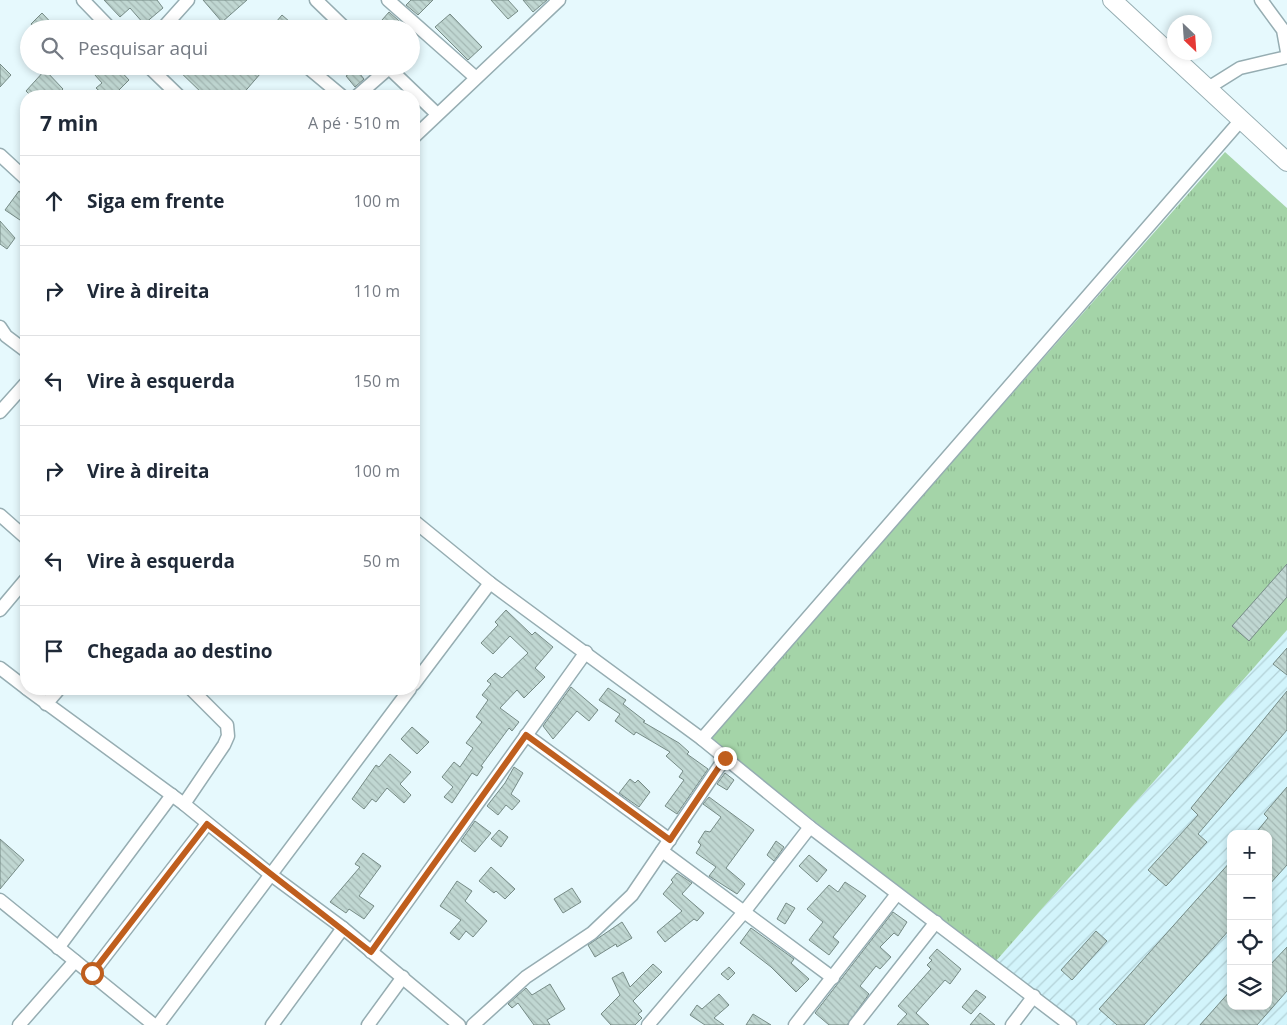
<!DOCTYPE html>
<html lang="pt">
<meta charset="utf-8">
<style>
:root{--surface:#fff;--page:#f2f2f3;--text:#1f2937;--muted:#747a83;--line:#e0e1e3}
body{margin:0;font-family:"Open Sans",sans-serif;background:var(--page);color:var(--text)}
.controls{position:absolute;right:15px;bottom:15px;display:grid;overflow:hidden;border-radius:10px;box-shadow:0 2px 8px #0003}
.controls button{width:45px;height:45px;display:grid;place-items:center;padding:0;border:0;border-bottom:1px solid var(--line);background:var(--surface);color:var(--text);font:25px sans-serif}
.compass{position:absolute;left:1167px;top:15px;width:45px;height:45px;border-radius:50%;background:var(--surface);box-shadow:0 2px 8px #0003;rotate:155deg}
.stop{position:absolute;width:15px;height:15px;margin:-11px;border:4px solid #bf5e1d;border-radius:50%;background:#fff}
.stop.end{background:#bf5e1d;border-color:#fff;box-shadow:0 1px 5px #0008}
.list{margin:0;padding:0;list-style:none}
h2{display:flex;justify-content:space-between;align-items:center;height:65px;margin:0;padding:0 20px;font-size:21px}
h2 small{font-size:16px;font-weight:400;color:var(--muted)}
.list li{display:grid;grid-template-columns:32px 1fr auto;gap:15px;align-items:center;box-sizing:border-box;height:90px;padding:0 20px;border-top:1px solid var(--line)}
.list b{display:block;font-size:19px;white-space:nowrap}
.list em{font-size:16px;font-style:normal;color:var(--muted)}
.icon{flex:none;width:28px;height:28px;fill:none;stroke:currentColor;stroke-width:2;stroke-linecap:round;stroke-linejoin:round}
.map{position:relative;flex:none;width:1287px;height:1025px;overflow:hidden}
.search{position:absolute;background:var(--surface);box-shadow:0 2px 8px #0003;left:20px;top:20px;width:400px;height:55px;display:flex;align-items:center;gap:12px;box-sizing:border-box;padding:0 18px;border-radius:28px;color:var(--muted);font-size:19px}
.panel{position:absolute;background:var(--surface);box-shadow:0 2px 8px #0003;left:20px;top:90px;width:400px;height:605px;border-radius:20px}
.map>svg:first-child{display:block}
.industrial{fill:url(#industrial-furrows);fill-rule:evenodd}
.grass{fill:url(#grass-tufts)}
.building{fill:url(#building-back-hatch);stroke:#768b86}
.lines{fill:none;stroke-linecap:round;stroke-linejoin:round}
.minor-casing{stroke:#96adb2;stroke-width:15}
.secondary-casing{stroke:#96adb2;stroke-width:20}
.minor{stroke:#fff;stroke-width:12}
.secondary{stroke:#fff;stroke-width:18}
.route{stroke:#bf5e1d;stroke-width:6}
</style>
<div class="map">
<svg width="1287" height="1025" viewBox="0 0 1287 1025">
<defs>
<pattern id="industrial-furrows" width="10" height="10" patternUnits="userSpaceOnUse" patternTransform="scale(1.25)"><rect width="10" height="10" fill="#d2f4fb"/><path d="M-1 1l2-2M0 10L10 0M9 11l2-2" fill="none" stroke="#b3d1d7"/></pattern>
<pattern id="grass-tufts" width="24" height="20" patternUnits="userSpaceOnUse" patternTransform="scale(1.25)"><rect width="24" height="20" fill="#a4d4a8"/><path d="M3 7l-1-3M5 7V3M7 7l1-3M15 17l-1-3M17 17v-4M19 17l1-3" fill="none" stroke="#8cb590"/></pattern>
<pattern id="building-back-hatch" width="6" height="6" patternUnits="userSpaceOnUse" patternTransform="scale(1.25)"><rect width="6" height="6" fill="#c0d7d2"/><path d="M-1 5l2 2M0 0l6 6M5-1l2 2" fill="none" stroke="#a4b8b4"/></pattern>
</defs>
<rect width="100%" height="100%" fill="#e6f9fd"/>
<!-- industrial -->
<path class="industrial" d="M1287,630V1025H1080L996,961ZM1231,834H1268V1006H1231Z"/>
<!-- grass -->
<path class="grass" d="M1225,152L1287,208V630L996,961L708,739Z"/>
<!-- building -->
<g class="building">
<path d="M104,0H157L163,8L144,24L130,8L120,17Z"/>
<path d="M203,0H247L222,22Z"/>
<path d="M411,0H433L418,15L406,5Z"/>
<path d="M491,0H508L518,11L508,19Z"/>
<path d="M523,0H547L533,12Z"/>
<path d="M389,12L408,29H391L382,20Z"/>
<path d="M42,13L57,29H35L31,24Z"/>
<path d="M450,14L482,47L468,60L435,27Z"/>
<path d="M282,15L298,29H270Z"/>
<path d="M0,64L11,75L0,87Z"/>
<path d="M87,66H116L129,80L113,96H105L96,88L102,83Z"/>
<path d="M174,66H267L241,96H205Z"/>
<path d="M356,69L364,79L355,87L346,76Z"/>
<path d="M45,70L63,89L56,96H31L26,91Z"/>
<path d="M19,191L26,196V224L5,210Z"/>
<path d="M0,221L15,238L7,249L0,244Z"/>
<path d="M1287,564V597L1249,641L1232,626Z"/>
<path d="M506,610L532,635L535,632L553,647L535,668L545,677L524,698L517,690L500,708L519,722L512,731L509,728L481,766L483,767L477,776L472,773L452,803L444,797L453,787L442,777L454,762L460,767L473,748L466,743L482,722L476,717L488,700L482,695L491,684L487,681L495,673L502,678L528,653L510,636L493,654L481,643L498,625L495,622Z"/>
<path d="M1287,648V675L1273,664Z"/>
<path d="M571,687L598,710L589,721L577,711L553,739L543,726Z"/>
<path d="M608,688L626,700L623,704L645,721L643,722L679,743L689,752L687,754L708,769L677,814L665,806L684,780L679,777L683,771L666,756L670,752L636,732L634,735L615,721L620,714L599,700Z"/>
<path d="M1287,691V730L1198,834L1207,842L1166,886L1148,870L1198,815L1191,808Z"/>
<path d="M412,727L429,742L417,754L401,739Z"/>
<path d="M390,754L411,772L400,784L411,795L404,803L387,788L376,802L372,799L364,809L352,799L376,765L379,767Z"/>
<path d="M514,767L523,773L511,794L520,801L512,810L506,805L498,815L487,806L505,783Z"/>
<path d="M725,773L734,780L727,790L717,784Z"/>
<path d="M630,779L635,783L638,780L650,792L639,807L619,793Z"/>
<path d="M1287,787V865L1268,886V834H1255L1268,818L1264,814Z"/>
<path d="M709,797L754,830L726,868L745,884L737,894L709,876L716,867L696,853L701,845L698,842L705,831L710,832L721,817L703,804Z"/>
<path d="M475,821L491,833L475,852L461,841Z"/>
<path d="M499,830L508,837L501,847L491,839Z"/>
<path d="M0,839L24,860L0,889Z"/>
<path d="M776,841L784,847L774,861L767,855Z"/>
<path d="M363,853L381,866L359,896L374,906L364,919L349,909L346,913L330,902L360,867L355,864Z"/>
<path d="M809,855L827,870L817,882L799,866Z"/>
<path d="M1231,861V928L1144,1025H1117L1099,1009Z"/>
<path d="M491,867L515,889L505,899L496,891L494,893L479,881Z"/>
<path d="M677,873L692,883L682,894L704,913L697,921L694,919L665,942L657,932L682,911L663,894L673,882L671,880Z"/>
<path d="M457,881L472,891L465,901L487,921L473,937L466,931L459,940L450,933L461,920L440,906Z"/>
<path d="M845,882L866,896L833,937L839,942L829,955L809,940L823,922L807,909L829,885L838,892Z"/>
<path d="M572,888L581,902L563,913L554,899Z"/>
<path d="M786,903L795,908L785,924L777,919Z"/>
<path d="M893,912L907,922L898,936L894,933L880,947L891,957L880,969L876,966L860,986L869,994L847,1025H829L815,1013Z"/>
<path d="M622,922L632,938L617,947L616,944L595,957L588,945Z"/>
<path d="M751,928L794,959L791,963L809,979L796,992L771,967L740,943Z"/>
<path d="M1096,931L1107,941L1072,980L1061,970Z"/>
<path d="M1287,947V991L1257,1025H1200L1231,990V1006H1268V967Z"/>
<path d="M937,949L961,969L950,984L945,980L916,1013L929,1025H897L907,1014L898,1006L931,969L927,965L932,960L929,958Z"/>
<path d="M653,964L662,972L633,1001L642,1011L638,1014L642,1018L635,1025H611L601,1014L620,995L612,978L623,972L630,987Z"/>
<path d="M729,967L735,973L728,980L721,974Z"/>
<path d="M550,984L565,1009L547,1020L550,1025H534L518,1003L512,1008L508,1004L526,988L532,995Z"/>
<path d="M976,990L986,997L971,1014L962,1007Z"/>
<path d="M719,994L729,1005L714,1018L724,1025H705L690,1015L697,1005L702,1009Z"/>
<path d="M980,1013L995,1025H970Z"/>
<path d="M753,1014L771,1025H746Z"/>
</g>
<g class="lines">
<!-- minor casing -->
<g class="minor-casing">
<g id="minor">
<path d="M83,0L111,29"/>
<path d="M316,0L346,29"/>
<path d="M388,0L475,77"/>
<path d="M1261,0L1283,30L1287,52"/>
<path d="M162,29L188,0"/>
<path d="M148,66L179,96"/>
<path d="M306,66L342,96"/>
<path d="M1208,88L1240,68L1287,57"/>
<path d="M357,96L389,68L437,114"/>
<path d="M414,137L559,0"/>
<path d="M0,155L26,179"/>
<path d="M0,327L6,336L26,351"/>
<path d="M0,412L26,383"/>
<path d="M0,515L26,538"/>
<path d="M414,521L490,583L702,739L810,827L1070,1025"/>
<path d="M0,610L26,579"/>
<path d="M0,668L26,688"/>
<path d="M414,684L490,583"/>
<path d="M27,689L184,804L270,874L343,928L459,1025"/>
<path d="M46,704L59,689"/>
<path d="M526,735L670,840"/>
<path d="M702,739L1241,120"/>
<path d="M184,804L224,745L228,736L227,725L191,689"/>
<path d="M662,851L833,978"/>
<path d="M0,900L154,1025"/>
<path d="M58,948L172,795"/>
<path d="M371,952L586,652"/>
<path d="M92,973L207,824"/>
<path d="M19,1025L75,961"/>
<path d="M158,1025L410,689"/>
<path d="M272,1025L343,928"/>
<path d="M368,1025L403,977"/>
<path d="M473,1025L526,977L592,933L632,895L725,758"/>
<path d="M648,1025L744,912L810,827"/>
<path d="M795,1025L897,894"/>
<path d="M855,1025L936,922"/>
<path d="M1012,1025L1034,996"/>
</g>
</g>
<!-- secondary casing -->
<g class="secondary-casing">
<path id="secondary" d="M1112,0L1287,162"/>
</g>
<!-- minor -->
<use href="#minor" class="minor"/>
<!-- secondary -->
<use href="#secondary" class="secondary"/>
</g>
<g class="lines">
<!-- route -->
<path class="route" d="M92,973L207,824L371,952L526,735L670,840L725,758"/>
</g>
</svg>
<div class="controls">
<button>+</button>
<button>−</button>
<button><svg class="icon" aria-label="locate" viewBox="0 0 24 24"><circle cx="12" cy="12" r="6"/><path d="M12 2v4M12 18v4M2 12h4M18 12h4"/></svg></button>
<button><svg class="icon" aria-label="layers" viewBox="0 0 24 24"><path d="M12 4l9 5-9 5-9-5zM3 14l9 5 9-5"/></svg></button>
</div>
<svg class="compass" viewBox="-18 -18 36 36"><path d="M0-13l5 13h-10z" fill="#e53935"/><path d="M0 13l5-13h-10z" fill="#747a83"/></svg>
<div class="stop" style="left:92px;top:973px"></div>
<div class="stop end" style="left:725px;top:758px"></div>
<div class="search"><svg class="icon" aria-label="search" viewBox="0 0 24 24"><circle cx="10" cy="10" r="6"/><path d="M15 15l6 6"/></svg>Pesquisar aqui</div>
<section class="panel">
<h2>7 min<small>A pé · 510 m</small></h2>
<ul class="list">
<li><svg class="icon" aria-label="ahead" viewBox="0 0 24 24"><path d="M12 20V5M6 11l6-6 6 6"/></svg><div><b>Siga em frente</b></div><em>100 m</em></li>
<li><svg class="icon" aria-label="right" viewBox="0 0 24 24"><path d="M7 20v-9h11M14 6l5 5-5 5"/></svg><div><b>Vire à direita</b></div><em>110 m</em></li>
<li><svg class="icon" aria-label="left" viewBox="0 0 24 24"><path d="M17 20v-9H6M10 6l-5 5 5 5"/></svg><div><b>Vire à esquerda</b></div><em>150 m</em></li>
<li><svg class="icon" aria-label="right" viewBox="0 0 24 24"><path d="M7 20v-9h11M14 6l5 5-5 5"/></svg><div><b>Vire à direita</b></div><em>100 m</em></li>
<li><svg class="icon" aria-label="left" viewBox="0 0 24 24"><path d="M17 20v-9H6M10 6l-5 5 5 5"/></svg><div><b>Vire à esquerda</b></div><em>50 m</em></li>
<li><svg class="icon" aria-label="arrive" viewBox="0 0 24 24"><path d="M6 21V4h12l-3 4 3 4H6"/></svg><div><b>Chegada ao destino</b></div></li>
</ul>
</section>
</div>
